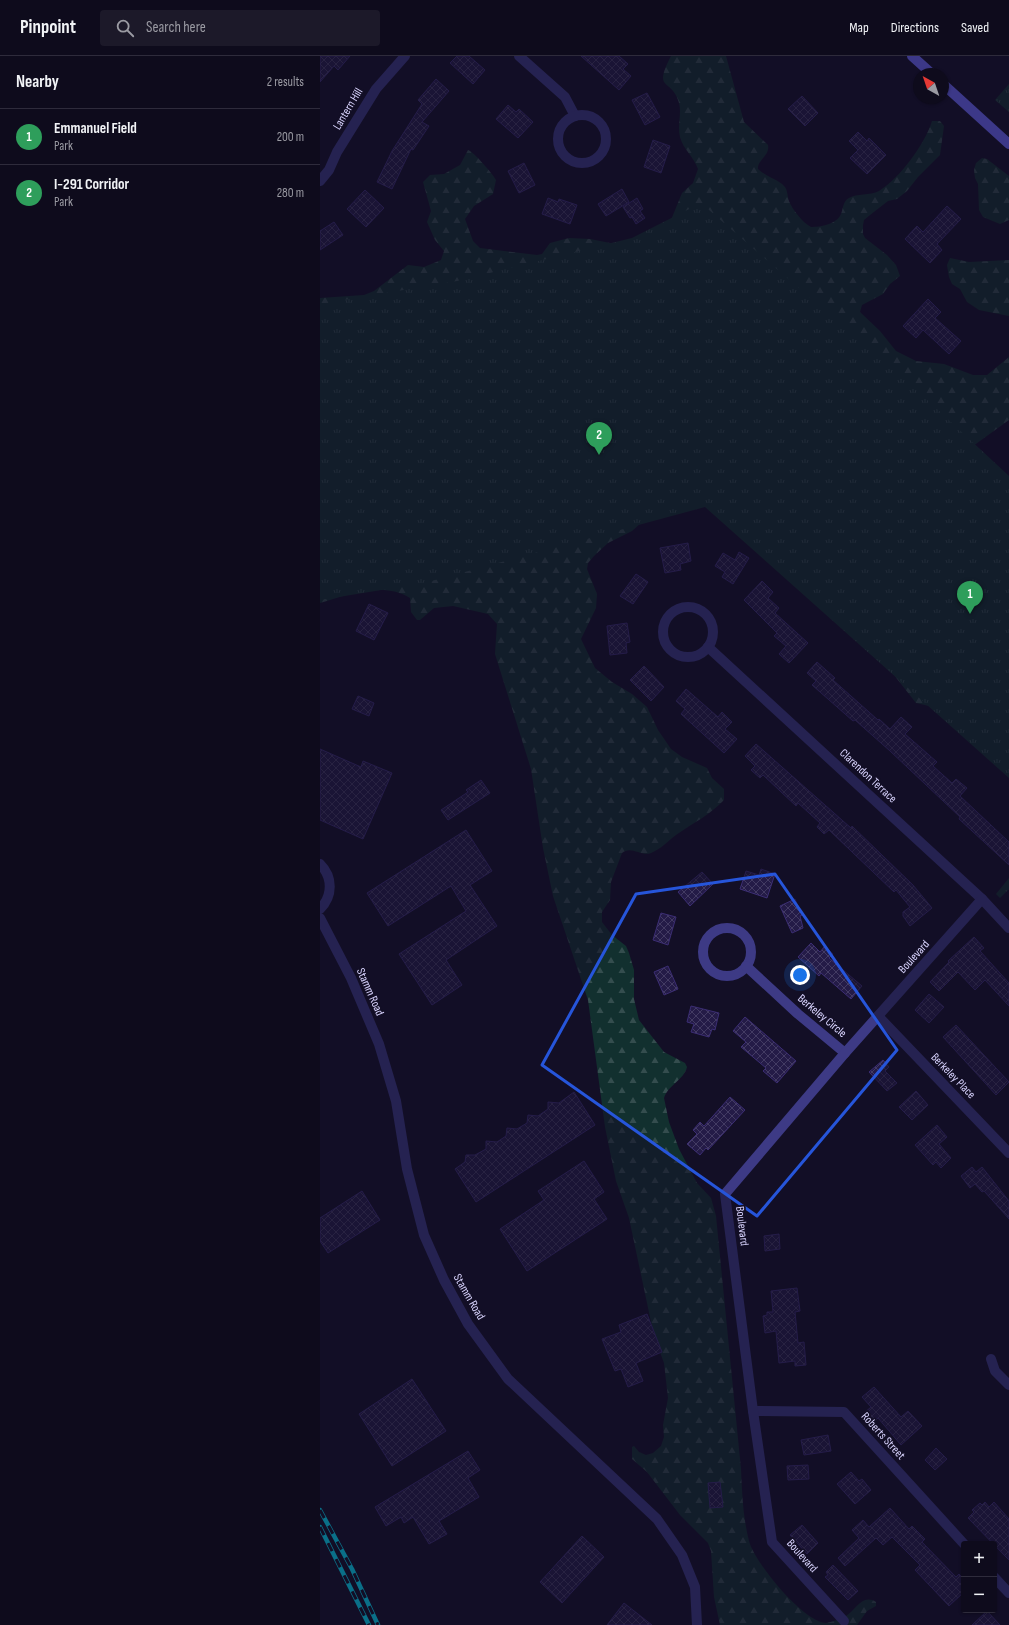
<!DOCTYPE html>
<meta charset="utf-8">
<style>
:root{--surface:#0e0b1c;--page:#1c1929;--text:#f1f3f6;--muted:#9b9ba3;--line:#2e2b3b;--accent:#0b8043}
body{margin:0;font-family:"Sofia Sans Condensed",sans-serif;background:var(--page);color:var(--text)}
.controls{position:absolute;right:12px;bottom:12px;display:grid;overflow:hidden;border-radius:4px;box-shadow:0 1px 3px #0004}
.controls button{width:36px;height:36px;display:grid;place-items:center;padding:0;border:0;border-bottom:1px solid var(--line);background:var(--surface);color:var(--text);font:20px sans-serif}
.compass{position:absolute;left:593px;top:12px;width:36px;height:36px;border-radius:50%;background:var(--surface);box-shadow:0 1px 3px #0004;rotate:320deg}
.you{position:absolute;left:480px;top:919px;width:14px;height:14px;margin:-10px;border:3px solid #fff;border-radius:50%;background:#1a73e8;box-shadow:0 0 0 6px #1a73e833}
.badge{display:grid;place-items:center;width:26px;height:26px;border-radius:50%;background:var(--accent);color:#fff;font-size:13px;font-weight:700}
.pin{position:absolute;translate:-50% -33px;filter:drop-shadow(0 1px 2px #0008)}
.pin::after{content:'';position:absolute;top:21px;width:14px;height:12px;background:inherit;clip-path:polygon(0 0,100% 0,50% 100%)}
.list{margin:0;padding:0;list-style:none}
h2{display:flex;justify-content:space-between;align-items:center;height:52px;margin:0;padding:0 16px;font-size:17px}
h2 small{font-size:13px;font-weight:400;color:var(--muted)}
.list li{display:grid;grid-template-columns:26px 1fr auto;gap:12px;align-items:center;box-sizing:border-box;height:56px;padding:0 16px;border-top:1px solid var(--line)}
.list b{display:block;font-size:15px;white-space:nowrap}
.list p{margin:0;font-size:13px;white-space:nowrap;color:var(--muted)}
.list em{font-size:13px;font-style:normal;color:var(--muted)}
.icon{flex:none;width:22px;height:22px;fill:none;stroke:currentColor;stroke-width:2;stroke-linecap:round;stroke-linejoin:round}
.map{position:relative;flex:none;width:689px;height:1569px;overflow:hidden}
header{display:flex;align-items:center;gap:24px;box-sizing:border-box;height:56px;padding:0 20px;background:var(--surface);border-bottom:1px solid var(--line)}
header strong{font-size:19px}
nav{display:flex;gap:22px;margin-inline-start:auto;font-size:14px}
.search{width:280px;height:36px;background:var(--page);display:flex;align-items:center;gap:10px;box-sizing:border-box;padding:0 14px;border-radius:4px;color:var(--muted);font-size:15px}
main{display:flex}
aside{flex:1;background:var(--surface)}
.map>svg:first-child{display:block}
.forest{fill:url(#forest-firs)}
.park{fill:url(#park-tufts)}
.building{fill:url(#building-cross-hatch);stroke:#3b2d73}
.lines{fill:none;stroke-linecap:round;stroke-linejoin:round}
.minor{stroke:#3d3a85;stroke-width:10}
.secondary{stroke:#6f6bff;stroke-width:10}
.rail-casing{stroke:#00e5ff;stroke-width:4.5}
.rail{stroke:#130f26;stroke-width:3;stroke-dasharray:9;stroke-linecap:butt}
.marked{fill:none;stroke:#2655da;stroke-width:3;stroke-linejoin:round}
.labels{text-anchor:middle;dominant-baseline:central;stroke-width:3.5;stroke-linejoin:round;paint-order:stroke}
.street-label{font-size:12px;fill:#d9d4ff;stroke:#130f26}
</style>
<header>
<strong>Pinpoint</strong>
<div class="search"><svg class="icon" aria-label="search" viewBox="0 0 24 24"><circle cx="10" cy="10" r="6"/><path d="M15 15l6 6"/></svg>Search here</div>
<nav><a>Map</a><a>Directions</a><a>Saved</a></nav>
</header>
<main>
<aside>
<h2>Nearby<small>2 results</small></h2>
<ul class="list">
<li><span class="badge" style="background:#2e9e5b">1</span><div><b>Emmanuel Field</b><p>Park</p></div><em>200 m</em></li>
<li><span class="badge" style="background:#2e9e5b">2</span><div><b>I-291 Corridor</b><p>Park</p></div><em>280 m</em></li>
</ul>
</aside>
<div class="map">
<svg width="689" height="1569" viewBox="0 0 689 1569">
<defs>
<pattern id="forest-firs" width="22" height="20" patternUnits="userSpaceOnUse"><rect width="22" height="20" fill="#12302f"/><path d="M5 1l3.5 6h-7zM16 11l3.5 6h-7z" fill="#344d4e"/></pattern>
<pattern id="park-tufts" width="24" height="20" patternUnits="userSpaceOnUse"><rect width="24" height="20" fill="#12302f"/><path d="M3 7l-1-3M5 7V3M7 7l1-3M15 17l-1-3M17 17v-4M19 17l1-3" fill="none" stroke="#344d4e"/></pattern>
<pattern id="building-cross-hatch" width="8" height="8" patternUnits="userSpaceOnUse"><rect width="8" height="8" fill="#241b47"/><path d="M0 0l8 8M0 8l8-8" fill="none" stroke="#433b63"/></pattern>
</defs>
<rect width="100%" height="100%" fill="#130f26"/>
<!-- forest -->
<g class="forest">
<path d="M351,0H406L424,66L448,89C450,100 437,104 438,113C446,121 459,124 464,130C468,134 467,140 469,145C472,153 483,167 491,171C501,171 517,168 521,158C523,153 523,145 529,142C537,137 550,140 559,135C580,122 605,88 612,65H620L624,70L620,99L598,121L587,135L577,143L568,145L550,159L544,164L543,169V178L545,182L567,199L576,209L580,220L570,228L563,238L542,249L540,256L560,275L576,295L596,305L624,308L653,319H667L689,301V364L653,390L609,650L596,647L574,619L390,449L322,466L312,475L288,487L274,500L268,507L267,513L277,538L276,552L261,583L275,612L292,626L312,638L327,651L338,674L351,693L362,701L387,712L392,722L404,733V744C390,759 373,767 356,779C348,785 341,793 331,797C322,801 311,789 302,797L291,826L290,844L282,856V866L292,879L306,890L309,897L314,914V943L319,964L344,996L365,1007L367,1011C364,1024 348,1029 344,1042L349,1066L359,1093L377,1127L391,1142L396,1160L421,1413C422,1436 423,1462 429,1485C434,1506 484,1567 506,1567C511,1566 521,1563 526,1560C535,1555 542,1537 556,1546V1550L547,1555L537,1569H400L394,1541L391,1495L388,1487L360,1459L327,1416L312,1403V1391L314,1390L319,1396L326,1399L333,1397L341,1390L344,1381L343,1369L348,1342L344,1307L334,1280L309,1162L296,1125L285,1071L268,944L233,840L223,792L211,713L175,598L177,568L168,558L133,550L114,552L100,564H97L91,556L90,542C64,525 27,539 0,547V242L44,239L54,235L88,209L104,211L121,204L124,195L115,184L107,166L111,155L103,126L110,119L124,118L140,109L148,94C153,95 173,118 176,124L173,138L154,150L145,163L153,185L160,192L217,199L222,198L230,187L249,182L270,183L300,189L351,164L362,137L373,127L378,113C374,101 363,93 360,81C357,69 362,58 359,47C352,21 332,37 351,0Z"/>
<path d="M662,102L667,103L689,120V164L680,168L663,161L659,154L658,128L655,122L654,114L656,107Z"/>
<path d="M630,202L649,206L689,204V260L659,254L647,246L640,233L632,228L629,221L627,209Z"/>
</g>
<!-- park -->
<g class="park">
<path d="M689,28V56L675,44Z"/>
<path d="M381,147L603,340L689,420V722L385,451L104,527L0,544V248L137,225L312,182Z"/>
<path d="M689,822V833L680,842L676,838Z"/>
</g>
<!-- building -->
<g class="building">
<path d="M0,0H30L18,14L14,10L0,26Z"/>
<path d="M137,0H149L165,14L153,28L130,7Z"/>
<path d="M261,0H299L308,8L303,13L311,20L299,34Z"/>
<path d="M116,23L129,35L102,66L109,70L93,94L91,93L72,133L57,126L72,95L102,48L98,44Z"/>
<path d="M327,37L340,61L325,69L312,44Z"/>
<path d="M482,40L498,57L485,70L468,53Z"/>
<path d="M188,49L196,56L199,53L213,66L198,82L176,63Z"/>
<path d="M538,76L547,85L549,82L566,99L547,118L530,102L538,94L529,85Z"/>
<path d="M333,84L350,90L341,117L324,111Z"/>
<path d="M204,107L215,129L199,137L188,115Z"/>
<path d="M302,133L309,146L286,160L278,148Z"/>
<path d="M45,134L64,152L46,171L27,153Z"/>
<path d="M228,142L238,146L239,143L257,149L250,168L222,158Z"/>
<path d="M317,142L323,153L320,155L325,162L316,168L312,161L310,162L303,151Z"/>
<path d="M627,150L641,163L617,188L622,194L610,207L585,183L597,170L603,176Z"/>
<path d="M14,166L23,179L0,194V175Z"/>
<path d="M608,243L621,256L615,262L641,285L629,298L603,274L596,282L583,270Z"/>
<path d="M368,487L371,505L360,508L361,514L345,517L340,492Z"/>
<path d="M419,496L429,502L413,528L402,521L405,516L395,510L403,497L415,504Z"/>
<path d="M316,518L328,526L313,548L300,540Z"/>
<path d="M442,525L453,536L448,542L459,552L455,557L488,587L469,607L459,598L466,590L454,580L457,577L424,544Z"/>
<path d="M49,548L68,557L54,584L36,575Z"/>
<path d="M307,567L310,586L306,587L307,597L290,599L287,570Z"/>
<path d="M497,606L515,622L513,624L558,664L559,663L570,673L581,661L592,671L585,678L617,706L613,710L632,727L636,723L647,732L640,740L689,786V809L639,763L640,761L570,695L535,664L533,665L492,629L496,625L487,617Z"/>
<path d="M324,610L344,631L331,645L310,624Z"/>
<path d="M366,633L398,661L402,656L412,666L405,673L417,683L404,697L361,658L365,653L356,645Z"/>
<path d="M38,640L54,647L49,660L32,653Z"/>
<path d="M436,688L531,772L532,770L593,829L612,852L590,870L583,860V856L590,851L576,834L574,836L509,774L504,778L497,771L500,767L478,747L476,750L443,719L440,722L431,714L435,710L425,700Z"/>
<path d="M0,693L41,711L43,705L72,717L43,783L0,764Z"/>
<path d="M161,724L170,737L128,764L121,754L148,736L146,734Z"/>
<path d="M146,774L172,815L150,829L177,870L126,904L142,929L112,949L79,898L146,855L131,830L68,870L47,837Z"/>
<path d="M441,813L455,818L447,842L420,833L426,815L439,819Z"/>
<path d="M382,816L393,828L370,850L358,836Z"/>
<path d="M475,843L482,859L480,860L483,872L472,877L460,850Z"/>
<path d="M341,857L356,861L348,889L333,884Z"/>
<path d="M654,881L664,892L660,895L689,927V950L665,924L655,934L638,916L619,935L610,926L629,906L628,905Z"/>
<path d="M491,887L500,896L505,890L513,898L509,902L542,930L531,943L501,917L499,920L478,901Z"/>
<path d="M348,910L358,933L344,939L334,916Z"/>
<path d="M609,938L624,951L609,967L595,954Z"/>
<path d="M371,950L399,957L395,974L392,973L389,981L371,976L374,968L367,966Z"/>
<path d="M425,961L476,1005L457,1027L443,1015L446,1012L421,991L426,986L413,975Z"/>
<path d="M636,969L689,1026L676,1039L623,981Z"/>
<path d="M563,1004L569,1011L565,1015L577,1027L567,1035L549,1016Z"/>
<path d="M596,1035L608,1049L592,1064L579,1051Z"/>
<path d="M254,1036L275,1069L156,1146L135,1113L145,1106L146,1099H155L166,1093V1085L177,1086L186,1080L187,1072L197,1073L207,1067L208,1059L218,1060L228,1053V1046L239,1047Z"/>
<path d="M410,1041L425,1054L388,1094L386,1092L380,1099L367,1088L377,1078L373,1074L380,1066L384,1070Z"/>
<path d="M617,1069L627,1081L619,1088L631,1102L621,1112L616,1106L613,1109L595,1089Z"/>
<path d="M264,1105L284,1136L274,1143L287,1163L207,1215L180,1173L224,1144L218,1135Z"/>
<path d="M652,1111L656,1116L662,1111L689,1145V1163L664,1135L662,1136L655,1128L650,1132L641,1120Z"/>
<path d="M42,1135L60,1164L8,1197L0,1185V1162Z"/>
<path d="M459,1178L460,1193L445,1195L444,1180Z"/>
<path d="M477,1232L480,1255L475,1256L478,1287L484,1286L486,1309L475,1310V1305L459,1307L456,1275L445,1277L443,1260L447,1259V1256H453L451,1235Z"/>
<path d="M327,1258L342,1296L316,1307L323,1325L308,1331L301,1313L295,1315L282,1283L301,1276L299,1269Z"/>
<path d="M92,1323L126,1375L72,1410L39,1358Z"/>
<path d="M554,1331L581,1361L588,1355L602,1370L581,1389L558,1362L553,1367L544,1357L551,1351L542,1341Z"/>
<path d="M508,1379L511,1395L484,1399L481,1384Z"/>
<path d="M616,1392L627,1403L615,1414L605,1404Z"/>
<path d="M148,1395L160,1414L148,1422L159,1441L119,1465L127,1478L109,1488L93,1461L84,1467L81,1461L66,1470L55,1451Z"/>
<path d="M488,1409L489,1423L468,1424L467,1410Z"/>
<path d="M531,1416L539,1425L542,1423L551,1434L535,1448L517,1428Z"/>
<path d="M400,1426L403,1451L390,1452L388,1427Z"/>
<path d="M665,1446L669,1451L674,1446L689,1463V1504L648,1462L654,1456L652,1454L660,1447L662,1449Z"/>
<path d="M570,1452L589,1473L592,1470L605,1483L602,1486L636,1521L639,1518L644,1524V1536L629,1550L595,1514L600,1509L572,1481L563,1489L556,1482L525,1510L518,1502L539,1482L532,1474L543,1464L549,1471Z"/>
<path d="M482,1469L498,1487L487,1498L470,1479Z"/>
<path d="M262,1480L284,1501L242,1547L220,1526Z"/>
<path d="M513,1509L538,1535L528,1544L505,1521L508,1519L506,1516Z"/>
<path d="M304,1547L332,1569H287Z"/>
<path d="M667,1555L680,1569H652Z"/>
</g>
<g class="lines">
<!-- minor -->
<g class="minor">
<path d="M199,0L245,41L255,60"/>
<circle cx="262" cy="83" r="24"/>
<path d="M0,125L9,114L17,96L56,33L85,0"/>
<circle cx="368" cy="576" r="25"/>
<path d="M388,591L662,843L689,872"/>
<path d="M0,808C13,821 13,840 0,853"/>
<path d="M0,862L31,922L59,988L76,1045L87,1113L104,1179L124,1224L148,1268L188,1323L337,1463L362,1499L375,1531L377,1569"/>
<circle cx="407" cy="896" r="24"/>
<path d="M426,910L478,958L525,997"/>
<path d="M558,960L689,1097"/>
<path d="M671,1303L675,1315L689,1329"/>
<path d="M433,1355L524,1356L644,1488"/>
<path d="M674,1521L689,1537"/>
<path d="M524,1565L452,1486L433,1355L405,1138L525,997L662,843"/>
</g>
<!-- secondary -->
<g class="secondary">
<path d="M592,0L612,18"/>
<path d="M623,28L689,88"/>
</g>
<!-- rail casing -->
<g class="rail-casing">
<g id="rail">
<path d="M0,1454L32,1513L58,1569"/>
<path d="M0,1471L49,1569"/>
</g>
</g>
<!-- rail -->
<use href="#rail" class="rail"/>
</g>
<!-- marked area -->
<path d="M0 0H689V1569H0ZM455,818L577,994L437,1160L222,1009L316,838Z" fill="#130f26" fill-opacity=".55" fill-rule="evenodd"/>
<path class="marked" d="M455,818L577,994L437,1160L222,1009L316,838Z"/>
<g class="labels">
<!-- street labels -->
<g class="street-label">
<text transform="translate(28 53) rotate(-59)">Lantern Hill</text>
<text transform="translate(548 720) rotate(43)">Clarendon Terrace</text>
<text transform="translate(594 901) rotate(-48)">Boulevard</text>
<text transform="translate(50 936) rotate(66)">Stamm Road</text>
<text transform="translate(502 960) rotate(40)">Berkeley Circle</text>
<text transform="translate(633 1020) rotate(46)">Berkeley Place</text>
<text transform="translate(422 1170) rotate(83)">Boulevard</text>
<text transform="translate(149 1241) rotate(60)">Stamm Road</text>
<text transform="translate(563 1380) rotate(48)">Roberts Street</text>
<text transform="translate(482 1500) rotate(48)">Boulevard</text>
</g>
</g>
</svg>
<div class="controls">
<button>+</button>
<button>−</button>
</div>
<svg class="compass" viewBox="-18 -18 36 36"><path d="M0-13l5 13h-10z" fill="#e53935"/><path d="M0 13l5-13h-10z" fill="#9b9ba3"/></svg>
<div class="you"></div>
<div class="pin badge" style="left:650px;top:558px;background:#2e9e5b">1</div>
<div class="pin badge" style="left:279px;top:399px;background:#2e9e5b">2</div>
</div>
</main>
